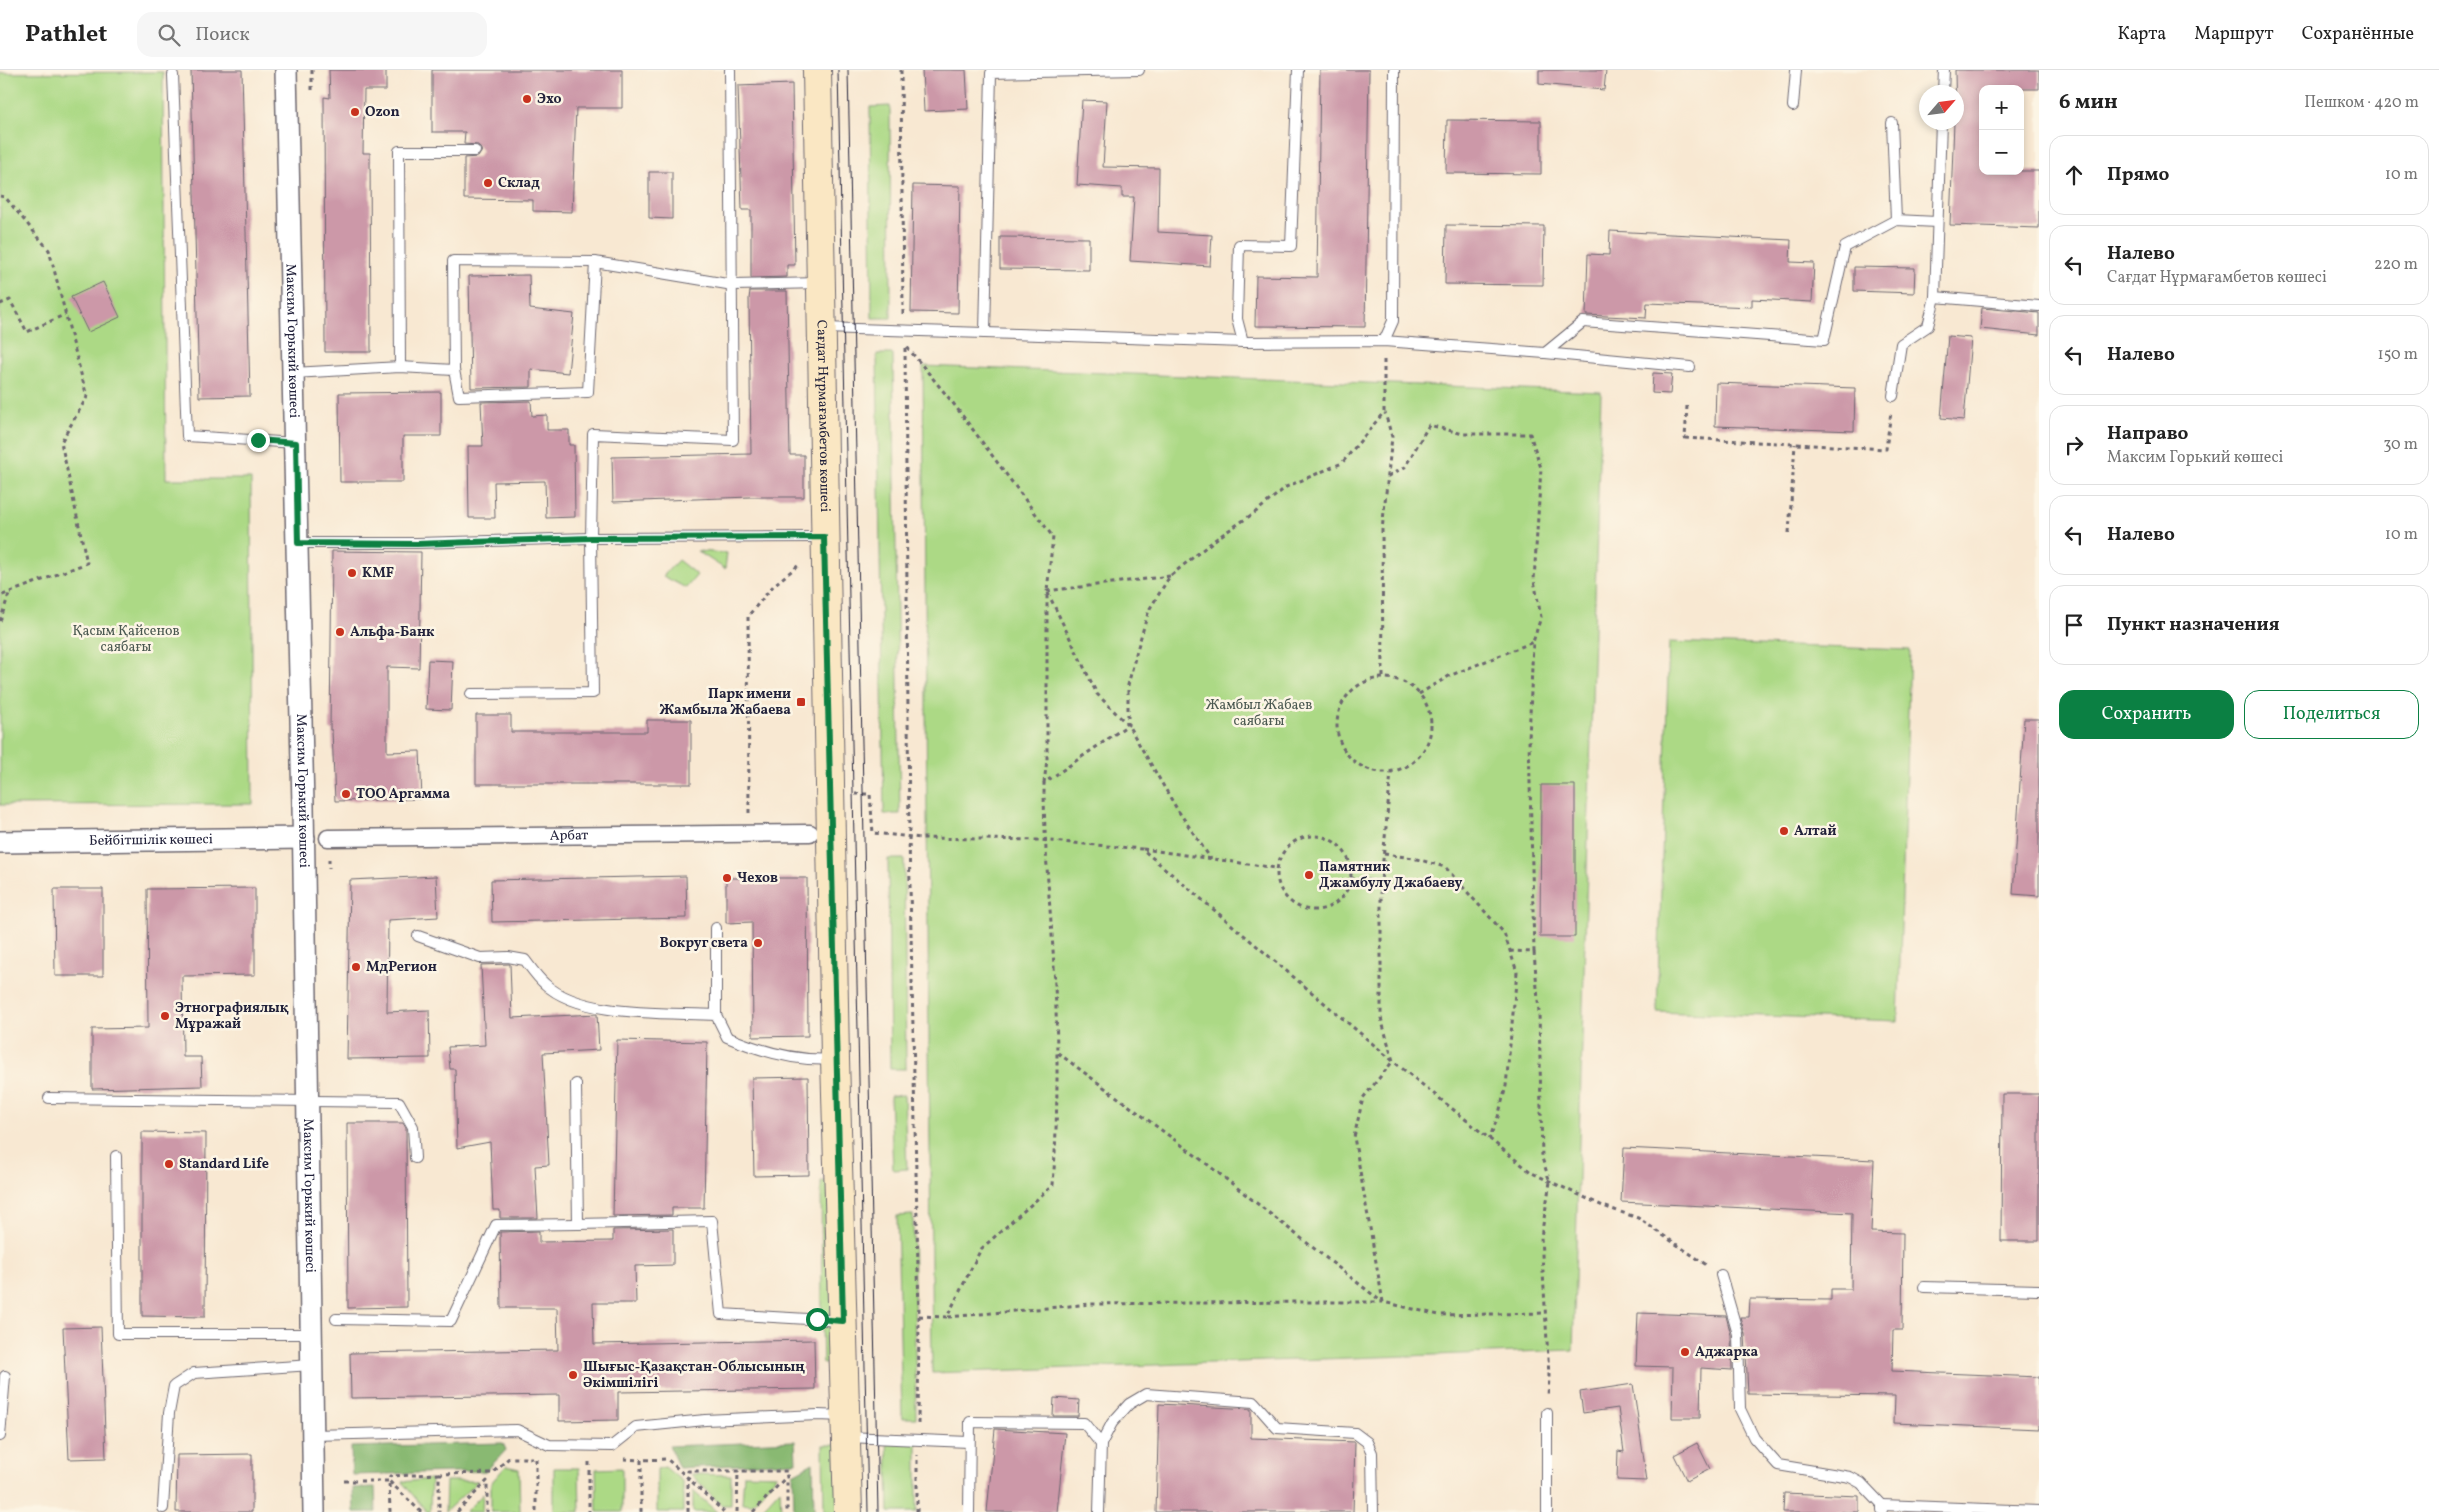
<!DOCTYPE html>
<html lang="ru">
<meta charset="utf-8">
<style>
:root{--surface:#fff;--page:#f6f6f6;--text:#222;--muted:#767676;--line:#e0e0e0;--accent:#0b8043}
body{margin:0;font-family:Vollkorn,serif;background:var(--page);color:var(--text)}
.controls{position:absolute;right:15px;top:15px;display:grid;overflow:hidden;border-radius:10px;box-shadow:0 2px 8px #0003}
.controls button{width:45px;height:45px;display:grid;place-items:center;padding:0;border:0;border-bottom:1px solid var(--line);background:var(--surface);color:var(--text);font:25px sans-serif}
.compass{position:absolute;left:1919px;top:15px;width:45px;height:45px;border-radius:50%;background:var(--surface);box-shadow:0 2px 8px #0003;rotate:62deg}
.stop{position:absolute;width:15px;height:15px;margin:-11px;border:4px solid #0b8043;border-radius:50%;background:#fff}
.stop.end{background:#0b8043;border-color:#fff;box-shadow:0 1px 5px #0008}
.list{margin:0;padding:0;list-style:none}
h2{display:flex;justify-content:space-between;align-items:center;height:65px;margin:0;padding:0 20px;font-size:21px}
h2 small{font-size:16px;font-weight:400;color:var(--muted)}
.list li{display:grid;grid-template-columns:32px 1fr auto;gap:15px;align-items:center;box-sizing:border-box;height:80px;margin:0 10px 10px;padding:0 10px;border:1px solid var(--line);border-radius:15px}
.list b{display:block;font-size:19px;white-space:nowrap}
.list p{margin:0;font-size:16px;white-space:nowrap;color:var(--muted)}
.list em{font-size:16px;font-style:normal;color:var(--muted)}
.actions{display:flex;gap:10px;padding:15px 20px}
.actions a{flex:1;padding:11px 0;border:1px solid var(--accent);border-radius:15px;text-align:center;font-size:18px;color:var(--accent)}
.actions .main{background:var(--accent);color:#fff}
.icon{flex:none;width:28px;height:28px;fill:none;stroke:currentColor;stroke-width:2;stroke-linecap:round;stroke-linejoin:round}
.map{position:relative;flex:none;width:2039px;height:1442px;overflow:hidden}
header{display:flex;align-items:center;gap:30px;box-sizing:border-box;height:70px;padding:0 25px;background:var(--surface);border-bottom:1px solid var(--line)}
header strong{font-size:24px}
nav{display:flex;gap:28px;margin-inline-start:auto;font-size:18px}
.search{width:350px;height:45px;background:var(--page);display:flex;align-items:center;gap:12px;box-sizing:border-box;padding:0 18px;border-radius:15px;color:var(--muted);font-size:19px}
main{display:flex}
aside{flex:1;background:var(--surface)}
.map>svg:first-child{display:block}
.green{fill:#acd985;stroke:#677e60}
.forest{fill:#89b972;stroke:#566e56}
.building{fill:#cc98a8}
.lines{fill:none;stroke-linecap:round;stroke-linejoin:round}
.service-casing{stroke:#6d6770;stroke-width:12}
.pedestrian-casing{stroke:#6d6770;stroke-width:19}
.minor-casing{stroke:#6d6770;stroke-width:24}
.secondary-casing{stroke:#6d6770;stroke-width:30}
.path{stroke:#6d6770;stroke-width:3;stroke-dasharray:4 4;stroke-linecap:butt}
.service{stroke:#fff;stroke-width:10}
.pedestrian{stroke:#fff;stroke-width:16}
.minor{stroke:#fff;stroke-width:21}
.secondary{stroke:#fae7c3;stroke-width:28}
.tram{stroke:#22223b;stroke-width:1}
.route{stroke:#0b8043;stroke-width:6}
.poi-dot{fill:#c8321e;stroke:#fcf5e5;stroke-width:2}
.labels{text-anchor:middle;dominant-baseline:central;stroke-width:5;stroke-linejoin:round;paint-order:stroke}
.poi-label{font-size:14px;font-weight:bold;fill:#22223b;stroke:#fcf5e5;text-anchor:start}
.street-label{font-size:14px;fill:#22223b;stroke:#fcf5e5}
.park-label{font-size:14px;fill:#4b5951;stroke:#fcf5e5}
</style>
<header>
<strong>Pathlet</strong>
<div class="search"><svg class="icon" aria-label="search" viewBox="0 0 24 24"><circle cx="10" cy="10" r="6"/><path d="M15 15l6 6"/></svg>Поиск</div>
<nav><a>Карта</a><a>Маршрут</a><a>Сохранённые</a></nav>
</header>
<main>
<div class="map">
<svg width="2039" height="1442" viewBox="0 0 2039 1442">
<rect width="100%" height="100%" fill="#fcf5e5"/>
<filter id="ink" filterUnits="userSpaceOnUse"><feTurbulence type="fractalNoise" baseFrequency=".02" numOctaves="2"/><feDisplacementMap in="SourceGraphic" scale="10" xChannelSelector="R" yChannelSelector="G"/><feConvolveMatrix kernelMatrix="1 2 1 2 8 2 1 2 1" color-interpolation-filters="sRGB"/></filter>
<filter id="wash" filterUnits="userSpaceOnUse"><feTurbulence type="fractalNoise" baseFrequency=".0096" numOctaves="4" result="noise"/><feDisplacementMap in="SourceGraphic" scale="20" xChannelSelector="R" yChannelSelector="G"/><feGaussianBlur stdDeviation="1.12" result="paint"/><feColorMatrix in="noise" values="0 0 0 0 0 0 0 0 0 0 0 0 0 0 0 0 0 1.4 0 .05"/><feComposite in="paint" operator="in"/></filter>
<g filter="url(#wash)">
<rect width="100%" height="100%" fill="#f8e8d2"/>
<!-- green -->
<g class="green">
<path d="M163,2L166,409H251L253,734L0,735V3Z"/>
<path d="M890,36L891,248H872L870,37Z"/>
<path d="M877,284H893L900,744H884Z"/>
<path d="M923,296L1601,322L1573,1280L932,1303Z"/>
<path d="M697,481L727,483L725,499Z"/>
<path d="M678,490L697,505L686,518L663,506Z"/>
<path d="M1669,572L1910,580L1898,951L1657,942Z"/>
<path d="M888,789H904L906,999H890Z"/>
<path d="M904,1025L907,1099L893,1100L890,1026Z"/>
<path d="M821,1111L836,1112L839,1244H822Z"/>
<path d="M913,1145L916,1348H902L897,1146Z"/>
<path d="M822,1254H839V1293L823,1294Z"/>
<path d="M887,1368L917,1370V1442H889Z"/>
<path d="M823,1375H841L842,1442H824Z"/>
<path d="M506,1396L519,1399L520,1442H491V1413Z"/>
<path d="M665,1397L683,1412V1442H657V1399Z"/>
<path d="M554,1398H579L580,1442H554Z"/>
<path d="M622,1398V1442H597L596,1399Z"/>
<path d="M691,1404L731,1405V1435H721Z"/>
<path d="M744,1404L777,1405L752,1434L742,1433Z"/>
<path d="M431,1409L430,1442H427L402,1412Z"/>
<path d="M446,1411H478L445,1442Z"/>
<path d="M780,1419L781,1442H759Z"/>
<path d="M693,1421L717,1442H693Z"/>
<path d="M483,1424L482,1442H465Z"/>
</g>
<!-- forest -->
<g class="forest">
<path d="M795,1371L796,1392L679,1398L669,1376Z"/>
<path d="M503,1373L506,1380L486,1401L352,1405L351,1377Z"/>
<path d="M813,1393L814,1442H794L793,1404Z"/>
<path d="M375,1417L376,1442H354L353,1418Z"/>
</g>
<g id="blocks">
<!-- building -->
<g class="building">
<path d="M191,0H242L250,326L199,327Z"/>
<path d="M329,0H386V20H364L363,83H370L371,282H325L324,27L330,28Z"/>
<path d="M432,0H622V38H576L572,142L533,141V130L464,129V88L478,87L482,81L478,75L464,74L465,62H432Z"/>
<path d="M922,0H966L968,39L924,41Z"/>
<path d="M1320,0H1369L1365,257L1255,256L1256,206L1317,207Z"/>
<path d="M1539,0H1606L1604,20L1539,14Z"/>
<path d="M1955,0H2039V19H1983V101H2039V158L1950,155L1954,52H1956Z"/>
<path d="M792,14L795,195H787V207L751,208V140H742L738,16Z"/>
<path d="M1082,30L1107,31L1103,97L1159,98L1158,162L1212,165L1210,196L1130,191L1134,127H1122V118L1077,115Z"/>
<path d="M1447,50L1541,51V104L1446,103Z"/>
<path d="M649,102H672V149L649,148Z"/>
<path d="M913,115L960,116L958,243L911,242Z"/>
<path d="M1446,155L1544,156L1543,215L1445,214Z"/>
<path d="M1610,161L1791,170L1790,192L1814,193L1812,232L1752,229V237L1647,233L1646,248L1586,245L1588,184L1609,185Z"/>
<path d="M1000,167L1089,168V200L1000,199Z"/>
<path d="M1854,197L1915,198L1914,223L1854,221Z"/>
<path d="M529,205L530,239L574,244L568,303L531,299V317L471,318L469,206Z"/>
<path d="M103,212L120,247L88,262L71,227Z"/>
<path d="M750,221H787L790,385H804V427H750L613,432L612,387L751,384L749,229Z"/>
<path d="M1982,238L2039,243V265L1980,259Z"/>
<path d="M1948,266L1971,268L1964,350L1941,348Z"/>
<path d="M1653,303L1672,304L1670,324L1652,323Z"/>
<path d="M1716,313L1855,318L1854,361L1715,356Z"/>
<path d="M441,322V366H403V412H340L339,323Z"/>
<path d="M531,331L532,346L547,345V360H569V375H574L575,447L546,448L545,411L494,412L495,448H469L468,376H483L481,332Z"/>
<path d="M332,481L421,482L419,598L387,597V682L420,681L422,729L335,731L332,660H330Z"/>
<path d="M428,590L453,591L451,640L426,639Z"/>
<path d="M476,645H511V662H647V650H691V714H476Z"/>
<path d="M2024,649H2039V826L2013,824Z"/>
<path d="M1541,715H1575V867H1540Z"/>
<path d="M436,806L438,847L388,850L387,942L429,940L430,988L347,989L350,810Z"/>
<path d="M686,806L687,848L492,852L491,810Z"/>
<path d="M726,808H807L808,966L753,967L752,852L726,853Z"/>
<path d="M255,818V905L182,906L183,987H201L202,1016L92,1019V959L148,958L147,819Z"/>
<path d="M54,819H103V906H55Z"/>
<path d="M508,894H510L512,948L597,944L599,980L543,983L549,1095L535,1096L538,1148H500V1140H493L490,1072L457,1078L455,999H450L448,977L485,975L481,895Z"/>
<path d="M617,970L707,972L704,1138H672V1145L613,1146Z"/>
<path d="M808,1007L809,1105L754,1106L752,1008Z"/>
<path d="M2002,1024H2039V1171H2001Z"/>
<path d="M347,1053H403L406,1058L407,1237L348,1238Z"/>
<path d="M142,1062L206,1063L205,1247L142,1246Z"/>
<path d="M1624,1078L1874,1090L1871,1162L1903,1163L1902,1260H1893L1892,1301L2039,1307V1359L1894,1353L1895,1326L1748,1324L1745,1264L1740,1247H1749L1750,1229L1831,1230V1219H1851L1852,1143L1621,1132Z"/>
<path d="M673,1159V1195L635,1196L636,1233H593L594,1274L814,1270L815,1319L618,1322V1350L559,1351V1325L351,1328L350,1283L558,1280L557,1238H501L500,1162L539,1161V1172L613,1171V1160Z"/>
<path d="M1638,1243L1726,1246L1731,1265L1732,1300L1701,1298L1700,1348H1672L1673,1297L1636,1296Z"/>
<path d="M101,1257L106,1388L69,1389L63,1258Z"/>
<path d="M1633,1314L1647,1411L1617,1410L1618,1381L1624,1382L1618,1338L1583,1343L1580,1322Z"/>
<path d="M1054,1328L1079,1330L1078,1346H1053Z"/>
<path d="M1159,1334L1251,1339V1368L1355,1372L1353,1442H1156Z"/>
<path d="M995,1359L1065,1363L1057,1442H987Z"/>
<path d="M1697,1373L1710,1399L1687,1411L1674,1385Z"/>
<path d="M252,1384V1442H176L177,1385Z"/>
<path d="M1784,1423L1859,1426V1442H1783Z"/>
</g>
</g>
</g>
<g filter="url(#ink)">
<use href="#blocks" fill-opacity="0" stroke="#6d6770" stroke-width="1"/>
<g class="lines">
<!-- service casing -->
<g class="service-casing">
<g id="service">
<path d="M730,0L733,370L593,364L591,468L824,467"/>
<path d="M173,5L187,366L296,373"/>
<path d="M1943,22L1944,0"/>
<path d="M1793,36L1796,0"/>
<path d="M1941,52L1935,227L2039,236"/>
<path d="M1892,53L1896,150"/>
<path d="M823,258L985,263L991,3L1139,0"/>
<path d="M985,263L1243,272L1384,271L1545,283L1690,297"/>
<path d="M1384,271L1393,251L1394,0"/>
<path d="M1243,272L1237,249L1239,175L1291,176L1298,0"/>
<path d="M1545,283L1583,252L1824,270L1845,177L1896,150L1937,152"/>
<path d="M400,297L399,81H475"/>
<path d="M454,300L453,191L595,192"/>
<path d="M293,303L400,297L454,300L459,326L588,322L595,192L733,215L820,213"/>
<path d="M1893,326L1901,274L1928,256L1935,227"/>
<path d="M298,473H417L591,468L593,623L471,624"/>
<path d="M716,858V945"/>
<path d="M418,866L480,888L508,887L525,890C531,898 537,907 545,914C581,948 668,942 716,945L727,967C760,981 798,992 834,989"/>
<path d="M576,1014L578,1154L712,1151L721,1244L842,1251"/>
<path d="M49,1028L399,1032L413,1057L415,1088"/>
<path d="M116,1086L118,1264H311"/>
<path d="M1721,1205L1738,1264L1740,1339L1754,1368L1778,1395L1850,1407L1861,1413L1882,1435"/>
<path d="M1924,1217L2039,1220"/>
<path d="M336,1249L451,1251L496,1155L578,1154"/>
<path d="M1547,1343V1442"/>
<path d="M313,1365L517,1360L549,1375L612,1376L636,1357L705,1350L818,1345L844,1346"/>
<path d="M0,1366L5,1306"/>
<path d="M847,1367L969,1372"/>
<path d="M1101,1374L1112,1353L1129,1334L1146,1324L1254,1332L1277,1358L1355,1363L1367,1372L1372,1383L1373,1442"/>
<path d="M163,1438L169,1343L174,1316L194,1303L312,1295"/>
<path d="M1882,1440V1435L2039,1441"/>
<path d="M969,1442L970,1352L1084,1353L1101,1374L1099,1442"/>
</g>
</g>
<!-- pedestrian casing -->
<g class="pedestrian-casing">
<g id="pedestrian">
<path id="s1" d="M328,768L810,763"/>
</g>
</g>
<!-- minor casing -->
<g class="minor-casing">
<g id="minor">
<path id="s2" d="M286,0L303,736L314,1442"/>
<path id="s3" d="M0,772L304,768"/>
</g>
</g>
<!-- secondary casing -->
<g class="secondary-casing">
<g id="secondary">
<path id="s4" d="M817,0L835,989L848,1442"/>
</g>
</g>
<!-- path -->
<g class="path">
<path d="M312,0V23"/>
<path d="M901,0L903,244"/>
<path d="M0,126L5,127L49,180L87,327L61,372L87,493L0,526"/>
<path d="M0,234L10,230L27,262L66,244"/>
<path d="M907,277L953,333L1053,467L1047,521L1097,624L1128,655L1177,739L1211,789"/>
<path d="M905,278L909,767L919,1246L918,1354"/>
<path d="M1687,336L1685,368L1886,379L1891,342"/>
<path d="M1388,406L1405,397L1429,355L1463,364H1530L1541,398L1534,510L1541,547L1533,572"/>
<path d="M1789,463L1795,374"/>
<path d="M0,551L9,524"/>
<path d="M1383,607L1382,460L1392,367L1385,343"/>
<circle cx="1384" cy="655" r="47"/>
<path d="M1419,624L1449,606L1533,572L1529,670L1534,882L1510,881"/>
<path d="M1044,713L1047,690V521L1170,506"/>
<path d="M855,724H870L873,763L922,768L1039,770L1142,779L1393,991L1532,1103L1603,1136L1638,1148L1708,1196"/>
<path d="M749,743L748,546L774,515L800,494"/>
<circle cx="1314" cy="803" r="37"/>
<path d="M1143,779L1276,798"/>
<path d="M1384,784L1413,788L1445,797L1504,863L1517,902L1506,1016L1498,1047L1489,1069"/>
<path d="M329,789V798"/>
<path d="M1350,808L1381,812"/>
<path d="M1534,882L1539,942L1542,1088L1550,1112L1541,1167L1549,1306L1548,1327"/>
<path d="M1058,983L1207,1094L1382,1232"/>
<path d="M1383,1232L1354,1067L1363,1028L1393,991L1381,948V812L1391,702"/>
<path d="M919,1246L947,1247L981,1179L1053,1115C1059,1032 1058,949 1052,865C1048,814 1044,764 1044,713L1128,655V615L1137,580L1149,540L1170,506L1216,469L1257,441L1286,417L1342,393L1384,342V287"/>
<path d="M948,1247L1091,1234L1302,1232H1383L1439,1245L1545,1243"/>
<path d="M536,1389V1442"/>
<path d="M624,1389L641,1390"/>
<path d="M589,1392V1442"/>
<path d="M439,1404L492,1403L509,1388H533"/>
<path d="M344,1411H389L390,1406L439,1404V1442"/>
<path d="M390,1442L389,1411L421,1442"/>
<path d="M457,1442L487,1411V1442"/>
<path d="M641,1442V1390L667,1389L688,1408V1401H787V1406"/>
<path d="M688,1442V1408L724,1442"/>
<path d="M737,1442L738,1401"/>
<path d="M753,1442L787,1406V1442"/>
<path d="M917,1442V1385"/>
</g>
<!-- service -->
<use href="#service" class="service"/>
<!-- pedestrian -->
<use href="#pedestrian" class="pedestrian"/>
<!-- minor -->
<use href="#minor" class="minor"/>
<!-- secondary -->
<use href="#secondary" class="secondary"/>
<!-- tram -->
<g class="tram">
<path d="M838,0L868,1442"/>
<path d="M848,0L878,1442"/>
</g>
</g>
</g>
<g class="lines" filter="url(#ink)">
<!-- route -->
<path class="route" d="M258,370L296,373L298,473L417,474L591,468L824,467L843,1251L817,1249"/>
</g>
<!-- markers -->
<g class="poi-dot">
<circle cx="527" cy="29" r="5"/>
<circle cx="355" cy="42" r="5"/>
<circle cx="488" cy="113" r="5"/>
<circle cx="352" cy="503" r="5"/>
<circle cx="340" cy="562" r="5"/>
<rect x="796" y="627" width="10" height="10" rx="2.5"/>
<circle cx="346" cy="724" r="5"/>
<circle cx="1784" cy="761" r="5"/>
<circle cx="1309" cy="805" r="5"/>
<circle cx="727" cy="808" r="5"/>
<circle cx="758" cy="873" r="5"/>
<circle cx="356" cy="897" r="5"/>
<circle cx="165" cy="946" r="5"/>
<circle cx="169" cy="1094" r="5"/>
<circle cx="1685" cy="1282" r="5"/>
<circle cx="573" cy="1305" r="5"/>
</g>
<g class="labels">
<!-- poi labels -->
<g class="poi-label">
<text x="537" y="29">Эхо</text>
<text x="365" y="42">Ozon</text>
<text x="498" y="113">Склад</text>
<text x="362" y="503">KMF</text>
<text x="350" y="562">Альфа-Банк</text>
<text x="791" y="624" text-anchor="end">Парк имени<tspan x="791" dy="16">Жамбыла Жабаева</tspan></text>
<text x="356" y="724">ТОО Аргамма</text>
<text x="1794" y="761">Алтай</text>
<text x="1319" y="797">Памятник<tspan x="1319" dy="16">Джамбулу Джабаеву</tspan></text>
<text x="737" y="808">Чехов</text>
<text x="748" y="873" text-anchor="end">Вокруг света</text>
<text x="366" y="897">МдРегион</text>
<text x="175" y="938">Этнографиялық<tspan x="175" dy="16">Мұражай</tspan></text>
<text x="179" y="1094">Standard Life</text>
<text x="1695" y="1282">Аджарка</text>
<text x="583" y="1297">Шығыс-Қазақстан-Облысының<tspan x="583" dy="16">Әкімшілігі</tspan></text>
</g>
<!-- street labels -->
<g class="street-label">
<text stroke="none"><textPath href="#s2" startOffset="271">Максим Горький көшесі</textPath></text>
<text stroke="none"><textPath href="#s4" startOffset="346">Сағдат Нұрмағамбетов көшесі</textPath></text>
<text stroke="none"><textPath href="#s2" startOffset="721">Максим Горький көшесі</textPath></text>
<text stroke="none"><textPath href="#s1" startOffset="241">Арбат</textPath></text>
<text stroke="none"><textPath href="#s3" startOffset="151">Бейбітшілік көшесі</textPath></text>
<text stroke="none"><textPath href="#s2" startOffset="1126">Максим Горький көшесі</textPath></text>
</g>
<!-- park labels -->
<g class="park-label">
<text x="126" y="561">Қасым Қайсенов<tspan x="126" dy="16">саябағы</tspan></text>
<text x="1259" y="635">Жамбыл Жабаев<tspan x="1259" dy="16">саябағы</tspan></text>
</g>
</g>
</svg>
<div class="controls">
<button>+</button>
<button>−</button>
</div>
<svg class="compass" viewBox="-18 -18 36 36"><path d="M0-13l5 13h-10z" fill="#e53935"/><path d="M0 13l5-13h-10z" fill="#767676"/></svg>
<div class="stop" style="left:817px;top:1249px"></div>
<div class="stop end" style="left:258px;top:370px"></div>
</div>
<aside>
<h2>6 мин<small>Пешком · 420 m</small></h2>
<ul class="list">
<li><svg class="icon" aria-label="ahead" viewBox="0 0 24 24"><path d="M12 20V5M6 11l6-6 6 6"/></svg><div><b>Прямо</b></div><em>10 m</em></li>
<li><svg class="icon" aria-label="left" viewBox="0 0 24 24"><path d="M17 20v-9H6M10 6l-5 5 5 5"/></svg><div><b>Налево</b><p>Сағдат Нұрмағамбетов көшесі</p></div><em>220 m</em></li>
<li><svg class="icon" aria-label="left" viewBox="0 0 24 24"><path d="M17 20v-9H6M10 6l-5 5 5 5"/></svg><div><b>Налево</b></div><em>150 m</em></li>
<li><svg class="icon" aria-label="right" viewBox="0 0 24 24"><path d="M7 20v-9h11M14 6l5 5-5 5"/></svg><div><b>Направо</b><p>Максим Горький көшесі</p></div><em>30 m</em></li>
<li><svg class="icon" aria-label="left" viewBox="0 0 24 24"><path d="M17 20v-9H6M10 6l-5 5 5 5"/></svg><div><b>Налево</b></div><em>10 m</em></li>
<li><svg class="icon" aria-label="arrive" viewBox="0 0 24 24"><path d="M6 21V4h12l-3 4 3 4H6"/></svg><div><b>Пункт назначения</b></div></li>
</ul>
<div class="actions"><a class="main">Сохранить</a><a>Поделиться</a></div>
</aside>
</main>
